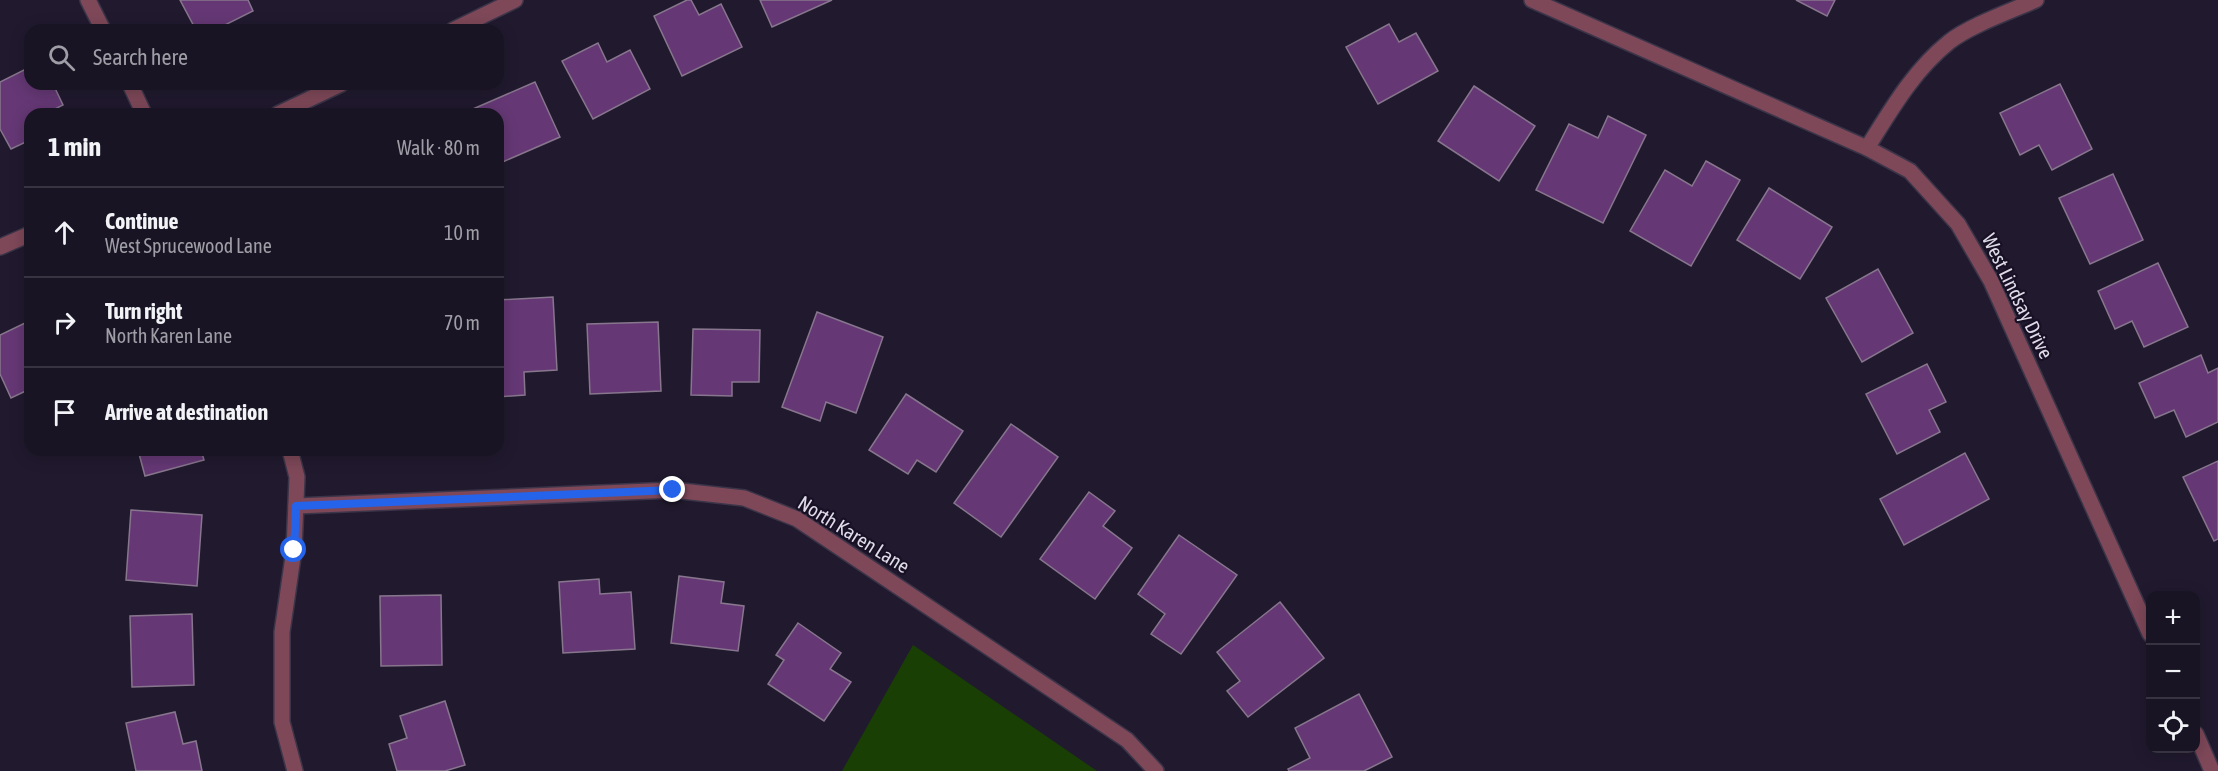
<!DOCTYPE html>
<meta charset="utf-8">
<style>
:root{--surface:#191423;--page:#221d2b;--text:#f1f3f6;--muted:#9f9ea6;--line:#373341}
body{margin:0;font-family:"Asap Condensed",sans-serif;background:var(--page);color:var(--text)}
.controls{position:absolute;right:18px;bottom:18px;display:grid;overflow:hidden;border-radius:12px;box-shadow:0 3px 15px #0003}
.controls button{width:54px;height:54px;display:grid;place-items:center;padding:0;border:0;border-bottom:2px solid var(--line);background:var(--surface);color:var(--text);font:30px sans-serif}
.stop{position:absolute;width:18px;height:18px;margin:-14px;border:4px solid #2563eb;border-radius:50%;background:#fff}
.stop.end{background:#2563eb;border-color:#fff;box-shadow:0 2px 6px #0008}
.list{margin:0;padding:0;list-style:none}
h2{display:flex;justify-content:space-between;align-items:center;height:78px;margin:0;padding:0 24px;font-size:26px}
h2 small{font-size:20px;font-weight:400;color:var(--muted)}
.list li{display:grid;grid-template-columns:39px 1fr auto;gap:18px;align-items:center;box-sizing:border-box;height:90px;padding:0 24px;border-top:2px solid var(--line)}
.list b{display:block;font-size:22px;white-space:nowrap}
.list p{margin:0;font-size:20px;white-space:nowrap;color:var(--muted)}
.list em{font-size:20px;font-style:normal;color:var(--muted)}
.icon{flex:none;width:33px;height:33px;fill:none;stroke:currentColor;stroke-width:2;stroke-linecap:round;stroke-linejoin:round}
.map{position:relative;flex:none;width:2218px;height:771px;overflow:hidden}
.search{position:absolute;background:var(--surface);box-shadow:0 3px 15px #0003;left:24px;top:24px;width:480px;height:66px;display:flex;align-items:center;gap:15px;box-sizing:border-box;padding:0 21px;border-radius:18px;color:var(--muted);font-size:22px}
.panel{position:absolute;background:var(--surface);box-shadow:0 3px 15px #0003;left:24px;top:108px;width:480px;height:348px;border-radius:18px}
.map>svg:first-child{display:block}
.green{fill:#1a3f05}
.building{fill:#653875;stroke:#87768d;stroke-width:1.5}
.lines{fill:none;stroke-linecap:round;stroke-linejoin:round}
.street-casing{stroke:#3c3549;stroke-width:18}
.street{stroke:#7e4859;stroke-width:15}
.route{stroke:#2563eb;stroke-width:8}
.labels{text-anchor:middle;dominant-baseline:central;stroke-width:4.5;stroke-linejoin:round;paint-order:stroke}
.street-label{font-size:20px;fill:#dfdbe9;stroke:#181125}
</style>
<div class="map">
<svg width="2218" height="771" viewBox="0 0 2218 771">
<rect width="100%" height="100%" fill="#211a2f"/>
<!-- green -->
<path class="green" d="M913,645L1097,771H842Z"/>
<!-- building -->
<g class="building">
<path d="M180,0H248L253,11L215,30H196Z"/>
<path d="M687,0H691L699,15L721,4L742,47L682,76L654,16Z"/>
<path d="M760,0H832L772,27Z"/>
<path d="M1796,0H1835L1827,16Z"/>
<path d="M1389,24L1399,42L1416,33L1438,71L1378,104L1346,47Z"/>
<path d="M598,43L607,62L630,50L650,89L593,119L562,61Z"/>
<path d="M30,67V84H53L63,105L45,114H30V140L11,149L0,129V82Z"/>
<path d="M535,82L560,137L498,164V114H475L473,109Z"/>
<path d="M2060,84L2092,149L2052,170L2039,145L2020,155L2000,113Z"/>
<path d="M1474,86L1535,126L1499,181L1438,141Z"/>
<path d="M1608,116L1646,135L1603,223L1536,190L1569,124L1598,138Z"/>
<path d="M1706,161L1740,180L1691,266L1630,231L1665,170L1692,186Z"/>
<path d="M2113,174L2143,240L2090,264L2059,198Z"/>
<path d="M1769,188L1832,227L1800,279L1737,240Z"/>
<path d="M2158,263L2188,327L2144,347L2132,321L2115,329L2098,291Z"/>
<path d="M1878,269L1913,333L1862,362L1826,298Z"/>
<path d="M553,297L557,370L524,372L525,395L498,397V300Z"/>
<path d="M817,312L883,337L856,413L826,402L820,421L782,407Z"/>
<path d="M658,322L661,391L590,394L587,324Z"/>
<path d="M25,323L30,333V389L11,398L0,374V335Z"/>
<path d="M693,329L760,330L759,382H732V396L691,395Z"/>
<path d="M2201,355L2208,373L2218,368V422L2186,437L2174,410L2155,418L2139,383Z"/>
<path d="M1927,364L1946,402L1929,410L1940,432L1897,454L1866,394Z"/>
<path d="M906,394L963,431L936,472L917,460L908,474L869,450Z"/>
<path d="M1011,424L1058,457L1001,537L954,503Z"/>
<path d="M138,450H201L204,460L145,476Z"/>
<path d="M1965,453L1989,499L1904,545L1880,499Z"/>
<path d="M2218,461V539L2214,541L2183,477Z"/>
<path d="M1089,492L1115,511L1103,526L1132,548L1095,599L1040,559Z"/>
<path d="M131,510L202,515L197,586L126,580Z"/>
<path d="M1179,535L1237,575L1181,654L1151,634L1165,614L1138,594Z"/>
<path d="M679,576L724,582L721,603L744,606L738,651L671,643Z"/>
<path d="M599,579L600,594L631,592L635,649L563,653L559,582Z"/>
<path d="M441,595L442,665L381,666L380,596Z"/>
<path d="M1280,602L1324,658L1248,717L1227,691L1240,681L1217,652Z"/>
<path d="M192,614L194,685L132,687L130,616Z"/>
<path d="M798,623L841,653L830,669L851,682L824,721L768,684L784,660L776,655Z"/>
<path d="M1359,694L1392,757L1364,771H1289L1288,769L1310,758L1295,728Z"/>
<path d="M445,701L465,765L445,771H397L389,744L407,738L400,716Z"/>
<path d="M175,712L183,744L196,741L202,771H136L126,723Z"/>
</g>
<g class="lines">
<!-- street casing -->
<g class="street-casing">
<g id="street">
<path d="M88,0L103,30"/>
<path d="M1532,0L1867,148L1910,171L1958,224L1991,281L2150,634"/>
<path d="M453,30L515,0"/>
<path d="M130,84L144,114"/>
<path d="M278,114L341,84"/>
<path d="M1867,148C1891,110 1913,71 1949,42C1969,26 2011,11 2036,0"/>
<path d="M0,247L30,234"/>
<path d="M290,450L297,477L294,550L282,632V722L295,771"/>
<path d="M296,506L673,490L744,498L797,519L1127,740L1156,771"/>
<path d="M2196,734L2212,771"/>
</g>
</g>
<!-- street -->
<use href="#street" class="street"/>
</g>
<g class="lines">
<!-- route -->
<path class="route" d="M294,550L296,506L673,490"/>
</g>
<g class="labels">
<!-- street labels -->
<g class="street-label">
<text transform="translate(2018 296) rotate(64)">West Lindsay Drive</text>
<text transform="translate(854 534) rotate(32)">North Karen Lane</text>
</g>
</g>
</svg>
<div class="controls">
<button>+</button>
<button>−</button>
<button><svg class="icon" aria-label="locate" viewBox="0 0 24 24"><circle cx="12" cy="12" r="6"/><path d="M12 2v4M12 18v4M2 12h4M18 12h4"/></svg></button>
</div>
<div class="stop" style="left:294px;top:550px"></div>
<div class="stop end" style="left:673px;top:490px"></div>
<div class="search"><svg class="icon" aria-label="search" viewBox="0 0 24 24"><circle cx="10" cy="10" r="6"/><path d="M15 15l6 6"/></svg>Search here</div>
<section class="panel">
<h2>1 min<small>Walk · 80 m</small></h2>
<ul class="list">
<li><svg class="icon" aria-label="ahead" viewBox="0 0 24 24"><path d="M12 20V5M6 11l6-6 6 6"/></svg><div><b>Continue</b><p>West Sprucewood Lane</p></div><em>10 m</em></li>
<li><svg class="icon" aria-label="right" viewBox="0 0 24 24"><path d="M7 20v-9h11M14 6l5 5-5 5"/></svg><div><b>Turn right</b><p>North Karen Lane</p></div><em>70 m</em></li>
<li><svg class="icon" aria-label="arrive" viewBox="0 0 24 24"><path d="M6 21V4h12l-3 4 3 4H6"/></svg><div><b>Arrive at destination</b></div></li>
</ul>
</section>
</div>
